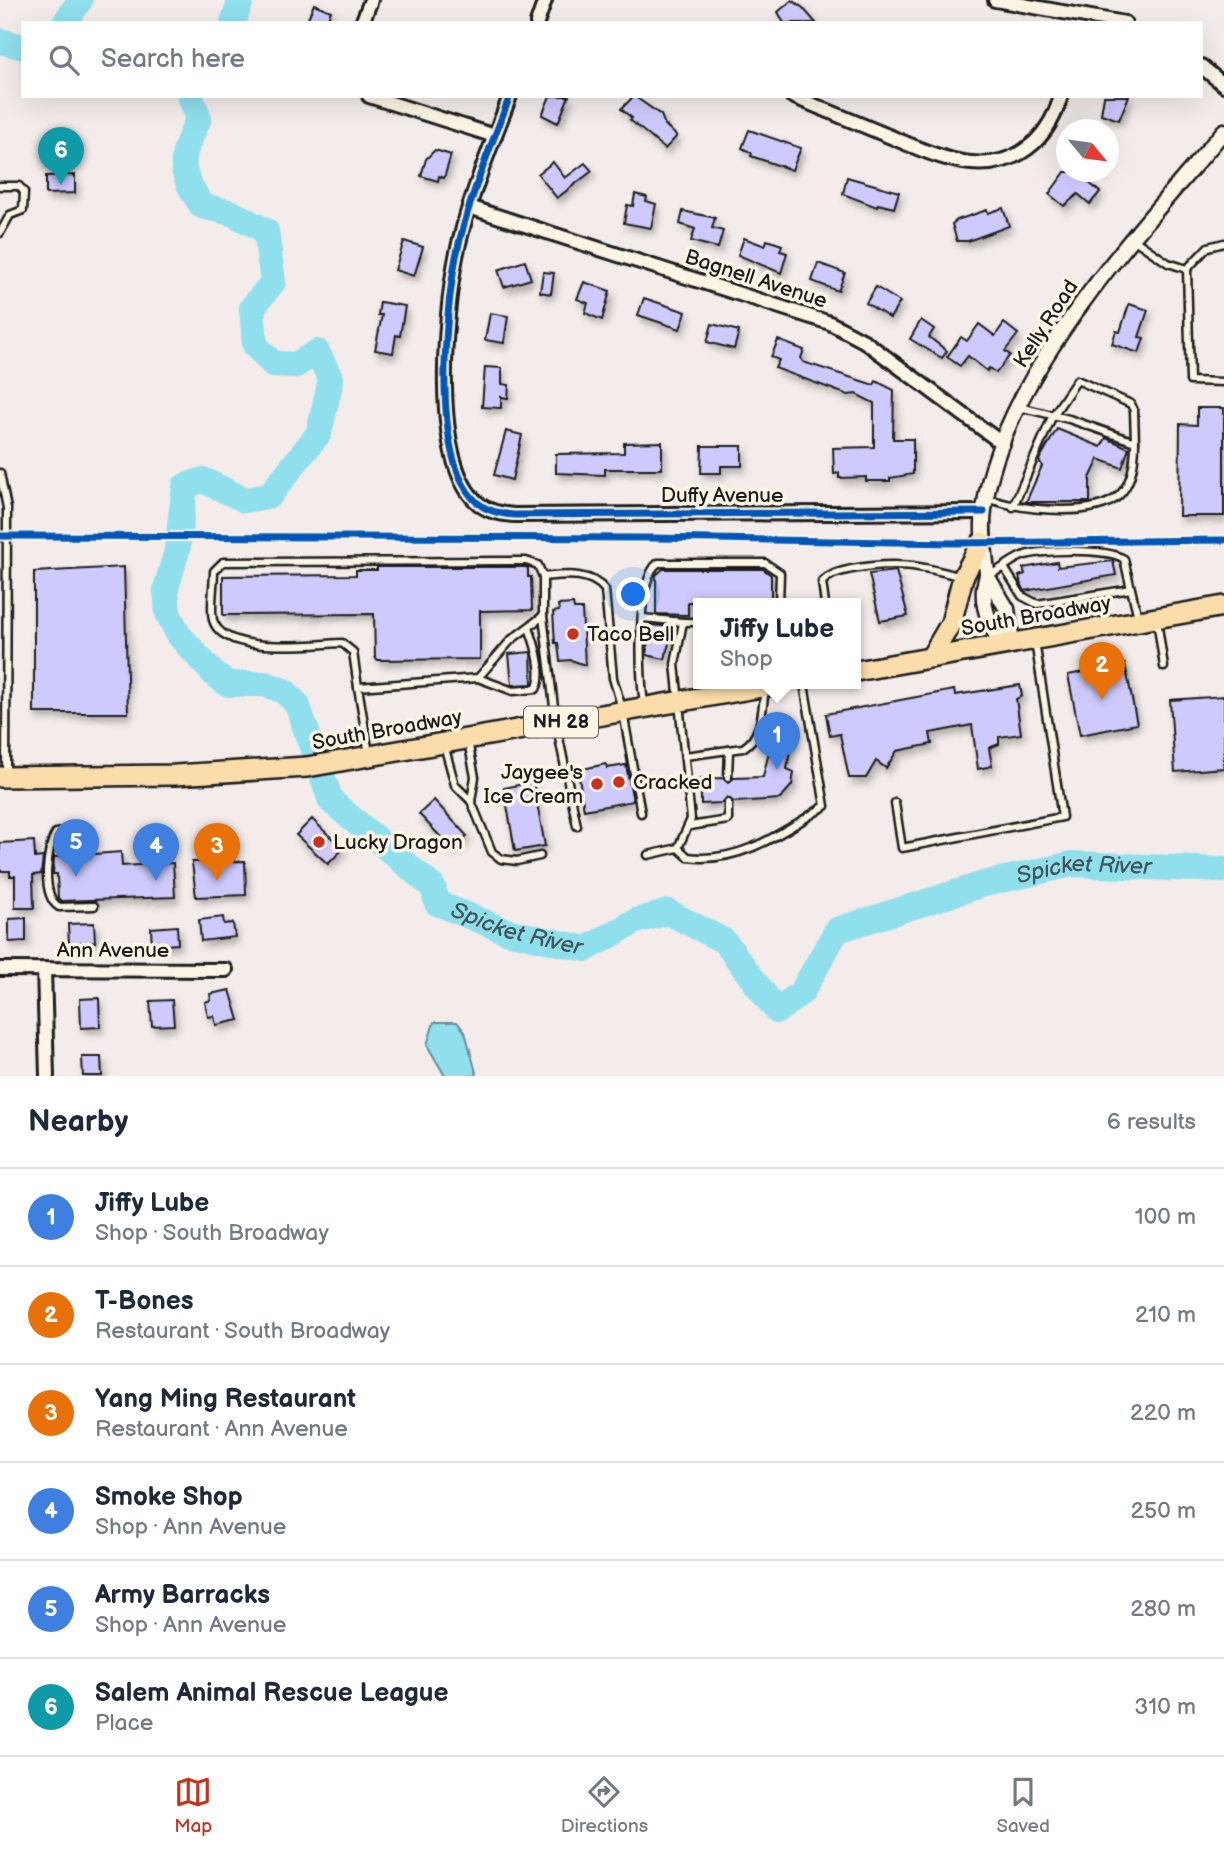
<!DOCTYPE html>
<meta charset="utf-8">
<style>
:root{--surface:#fff;--page:#f2f2f3;--text:#1f2937;--muted:#747a83;--line:#e0e1e3;--accent:#c8321e}
body{margin:0;font-family:"Balsamiq Sans",sans-serif;background:var(--page);color:var(--text)}
.compass{position:absolute;left:1056px;top:119px;width:63px;height:63px;border-radius:50%;background:var(--surface);box-shadow:0 7px 28px #0002;rotate:119deg}
.you{position:absolute;left:634px;top:595px;width:24px;height:24px;margin:-18px;border:5px solid #fff;border-radius:50%;background:#1a73e8;box-shadow:0 0 0 10px #1a73e833}
.badge{display:grid;place-items:center;width:46px;height:46px;border-radius:50%;background:var(--accent);color:#fff;font-size:23px;font-weight:700}
.pin{position:absolute;translate:-50% -58px;filter:drop-shadow(0 2px 4px #0008)}
.pin::after{content:'';position:absolute;top:37px;width:24px;height:21px;background:inherit;clip-path:polygon(0 0,100% 0,50% 100%)}
.popup{position:absolute;left:693px;top:598px;width:168px;height:91px;box-sizing:border-box;display:grid;place-content:center;border-radius:0px;background:var(--surface);filter:drop-shadow(0 2px 5px #0005);font-size:23px;white-space:nowrap;color:var(--muted)}
.popup b{font-size:26px;color:var(--text)}
.popup::after{content:'';position:absolute;left:50%;top:100%;margin-left:-14px;border:14px solid transparent;border-top-color:var(--surface)}
.list{margin:0;padding:0;list-style:none}
h2{display:flex;justify-content:space-between;align-items:center;height:91px;margin:0;padding:0 28px;font-size:30px}
h2 small{font-size:23px;font-weight:400;color:var(--muted)}
.list li{display:grid;grid-template-columns:46px 1fr auto;gap:21px;align-items:center;box-sizing:border-box;height:98px;padding:0 28px;border-top:2px solid var(--line)}
.list b{display:block;font-size:26px;white-space:nowrap}
.list p{margin:0;font-size:23px;white-space:nowrap;color:var(--muted)}
.list em{font-size:23px;font-style:normal;color:var(--muted)}
.icon{flex:none;width:38px;height:38px;fill:none;stroke:currentColor;stroke-width:2;stroke-linecap:round;stroke-linejoin:round}
.map{position:relative;flex:none;width:1224px;height:1076px;overflow:hidden}
.search{position:absolute;background:var(--surface);box-shadow:0 7px 28px #0002;left:21px;right:21px;top:21px;height:77px;display:flex;align-items:center;gap:18px;box-sizing:border-box;padding:0 24px;border-radius:0px;color:var(--muted);font-size:26px}
.sheet{height:679px;background:var(--surface)}
nav{display:flex;justify-content:space-around;align-items:center;box-sizing:border-box;height:98px;border-top:2px solid var(--line);background:var(--surface);font-size:19px;color:var(--muted)}
nav a{display:grid;justify-items:center;gap:4px}
nav .on{color:var(--accent)}
.map>svg:first-child{display:block}
.water{fill:#90dfed;stroke:#629199;stroke-width:2}
.lines{fill:none;stroke-linecap:round;stroke-linejoin:round}
.river{stroke:#90dfed;stroke-width:26}
.building{fill:#cecafd;stroke:#1c1c1c;stroke-width:2;filter:url(#shadow)}
.service-casing{stroke:#1c1c1c;stroke-width:11}
.minor-casing{stroke:#1c1c1c;stroke-width:18}
.tertiary-casing{stroke:#1c1c1c;stroke-width:19}
.primary-casing{stroke:#1c1c1c;stroke-width:24}
.service{stroke:#fcf5e5;stroke-width:6}
.minor{stroke:#fcf5e5;stroke-width:12}
.tertiary{stroke:#fcf5e5;stroke-width:14}
.primary{stroke:#fbddab;stroke-width:19}
.cycleway-casing{stroke:#fcf5e5;stroke-width:11}
.cycleway{stroke:#0057b8;stroke-width:7}
.poi-dot{fill:#c8321e;stroke:#fcf5e5;stroke-width:2.5}
.labels{text-anchor:middle;dominant-baseline:central;stroke-width:7;stroke-linejoin:round;paint-order:stroke}
.shield{fill:#fcf5e5;stroke:#5f5d58;stroke-width:2}
.shield-label{font-size:19px;font-weight:bold;fill:#1c1c1c}
.street-label{font-size:21px;fill:#1c1c1c;stroke:#fcf5e5}
.poi-label{font-size:21px;fill:#1c1c1c;stroke:#fcf5e5;text-anchor:start}
.water-label{font-size:23px;font-style:italic;fill:#3f565b;stroke:#fcf5e5}
</style>
<div class="map">
<svg width="1224" height="1076" viewBox="0 0 1224 1076">
<defs>
<filter id="shadow"><feDropShadow dx="3" dy="5" stdDeviation="3.5" flood-color="#0004"/></filter>
</defs>
<rect width="100%" height="100%" fill="#f3ecea"/>
<filter id="ink" filterUnits="userSpaceOnUse"><feTurbulence type="fractalNoise" baseFrequency=".0143" numOctaves="2"/><feDisplacementMap in="SourceGraphic" scale="14" xChannelSelector="R" yChannelSelector="G"/><feConvolveMatrix kernelMatrix="1 2 1 2 8 2 1 2 1" color-interpolation-filters="sRGB"/></filter>
<g filter="url(#ink)">
<!-- water -->
<path class="water" d="M434,1022H457L465,1032L477,1076H445L427,1045Z"/>
<g class="lines">
<!-- river -->
<g class="river">
<path d="M65,23L80,0"/>
<path d="M233,23L241,0"/>
<path d="M0,41L23,47"/>
<path id="s1" d="M190,96L199,118C180,160 176,166 202,206L232,213L266,231L273,282L252,308L255,345L273,364L296,365L317,352L331,379L319,433L269,496L245,500L203,480L185,486L177,550L166,589L168,613L178,634L215,675L228,684H265L284,691L297,704L331,801L433,887L437,903L506,931L586,949L636,921L668,912L724,941L777,1011L802,992L837,930L984,884L1072,864L1224,870"/>
</g>
</g>
<!-- building -->
<g class="building">
<path d="M792,0L803,8L816,23H784L778,12Z"/>
<path d="M314,4L331,11L326,23H306Z"/>
<path d="M550,96H569L558,123L542,115Z"/>
<path d="M634,96L661,115L665,125L677,136L665,149L630,120L632,118L621,109Z"/>
<path d="M1104,96H1129L1119,120L1101,114Z"/>
<path d="M749,130L801,148L792,170L751,156L752,153L742,148Z"/>
<path d="M435,150L451,155L444,178L439,176L438,181L421,176L426,159Z"/>
<path d="M553,162L565,178L585,163L592,171L557,198L538,174Z"/>
<path d="M1065,172H1092L1087,181L1100,192L1090,204L1078,194L1064,206L1049,194Z"/>
<path d="M75,175V193L46,194V176Z"/>
<path d="M847,177L899,192L894,208L878,204L877,207L843,194Z"/>
<path d="M635,194L647,197L646,201L656,204L651,228L624,223L627,205L633,206Z"/>
<path d="M1003,208L1009,226L968,241H957L952,224L957,220L987,210L988,213Z"/>
<path d="M683,211L715,218L712,228L723,231L718,248L691,241L695,229L680,224Z"/>
<path d="M744,238L765,246L767,240L782,245L780,251L787,253L781,273L738,255Z"/>
<path d="M404,241L423,247L414,276L395,270Z"/>
<path d="M525,261L531,279L504,287L498,270Z"/>
<path d="M818,263L845,273L838,291L812,281Z"/>
<path d="M543,272L554,273L551,294L540,292Z"/>
<path d="M584,282L610,291L602,320L585,313L588,303L577,299Z"/>
<path d="M876,287L900,302L890,318L866,303Z"/>
<path d="M644,298L686,312L680,329L638,315Z"/>
<path d="M380,302L405,306L400,336L396,335L393,353L375,350L382,315H378Z"/>
<path d="M1129,304L1148,310L1139,337L1144,338L1139,353L1112,344L1116,331L1120,332Z"/>
<path d="M490,313L508,316L504,343L485,340Z"/>
<path d="M921,320L934,329L929,337L947,351L942,358L910,339Z"/>
<path d="M1004,323L1018,334L1005,351L1010,355L996,373L989,368L987,371L968,356L960,366L947,357L961,337L967,341L979,324L995,336Z"/>
<path d="M712,324L739,331L734,349L707,342Z"/>
<path d="M778,340L804,350L801,358L803,362L874,385L876,381L894,390L893,439H913V474L890,478V481H866V477L839,478V473L834,474L833,448L874,447V403L856,394L848,395L775,368L779,360L771,357Z"/>
<path d="M485,367L502,368V384L509,385L508,398L501,397V408L482,407Z"/>
<path d="M1197,408H1224V516H1179L1180,424L1197,425Z"/>
<path d="M1057,429L1101,447L1106,438L1129,448L1122,468L1099,459L1090,478V502H1026L1042,466L1039,460Z"/>
<path d="M506,431L522,435L512,480L494,475Z"/>
<path d="M662,442V469H605V475L556,473V454L624,453V443Z"/>
<path d="M702,446H742V466H721V473H701Z"/>
<path d="M1113,561L1116,575L1025,591L1021,584L1019,576L1025,574L1023,568L1057,562L1058,567Z"/>
<path d="M124,567L128,713H34V572Z"/>
<path d="M377,567H525L528,568V577H531L532,610L480,611V659L378,660L375,657L374,614L223,615V576L356,575V570H377Z"/>
<path d="M663,569H763L771,575V601L688,602V615L656,614V575Z"/>
<path d="M896,571L908,616L880,621L869,574Z"/>
<path d="M573,604L574,609H582L585,665L571,660L560,661L558,643H555L553,612L559,611L558,605Z"/>
<path d="M650,625L673,627L665,659L646,655Z"/>
<path d="M531,652L532,684L512,685L509,654Z"/>
<path d="M1125,664L1137,724L1080,735L1068,675Z"/>
<path d="M1020,685L1022,696L1016,699L1021,734L999,737V744L989,748L992,766L978,769L972,725L930,733L932,744L897,751L886,768L876,761L866,778H849L840,734L830,736L826,714L954,690L955,695Z"/>
<path d="M1224,696V768L1175,772L1170,700Z"/>
<path d="M773,735L792,737L787,769L794,772L792,785L780,799L734,802L727,797L722,803L701,804V779L723,778L728,783L734,778L763,777Z"/>
<path d="M606,764L607,768L626,765L633,801L584,810L578,770Z"/>
<path d="M533,782L545,846L515,851L504,788Z"/>
<path d="M434,800L467,836L452,849L419,814Z"/>
<path d="M312,819L343,849L328,864L296,835Z"/>
<path d="M34,841L35,858L43,857L41,874L33,875L34,908H15V876H10V871H0V843Z"/>
<path d="M121,852L122,866L173,863L175,897L61,901L58,898L57,874H53L54,857Z"/>
<path d="M245,861L246,895L196,897L192,862Z"/>
<path d="M223,917L224,924L233,923L235,937L201,941L199,920Z"/>
<path d="M26,918V941L9,942V919Z"/>
<path d="M94,923L95,942L69,943L68,924Z"/>
<path d="M177,926L178,944L152,946L151,928Z"/>
<path d="M230,990L239,1020L216,1025L214,1016L208,1017L205,1002L211,1000L210,994Z"/>
<path d="M99,998L100,1027L81,1028L80,999Z"/>
<path d="M172,1000L174,1025L152,1026L150,1001Z"/>
<path d="M82,1057H101L102,1076H83Z"/>
</g>
<g class="lines">
<!-- service casing -->
<g class="service-casing">
<g id="service">
<path d="M0,186H19L24,192L23,210L10,215L0,233"/>
<path d="M1133,239L1168,263L1187,269"/>
<path d="M1224,243L1208,247L1187,269L1190,381L1224,382"/>
<path d="M0,473L7,508L6,776"/>
<path d="M988,499C1014,507 1036,510 1063,510C1114,510 1135,496 1135,442L1069,419L1019,407"/>
<path d="M1013,507L1052,417L1077,380L1131,404L1134,411L1135,442"/>
<path d="M987,576C1000,571 1009,562 1020,557C1038,549 1108,548 1124,559L1131,589L1037,604L1022,596L1005,569"/>
<path d="M1131,589L1138,617"/>
<path d="M825,604L822,582C831,573 840,572 852,569C895,561 920,565 961,577"/>
<path d="M543,616L556,723L577,826"/>
<path d="M643,618L683,622"/>
<path d="M1157,620L1164,667"/>
<path d="M478,678L513,691L536,689C545,673 535,644 529,628"/>
<path d="M358,687L353,652L342,643C312,644 223,656 213,620C210,606 214,585 214,571L223,562L526,561L538,565L543,577"/>
<path d="M644,704C640,676 635,581 658,563H765L780,573L779,604"/>
<path d="M468,741L475,777L471,801"/>
<path d="M444,745L455,785L471,801L492,852L501,859L517,861L540,856"/>
<path d="M369,754L358,687L478,678L511,640L543,616V577C564,575 590,571 605,590L613,678L623,712L641,813"/>
<path d="M685,756L743,748C763,736 762,709 765,688"/>
<path d="M728,777L729,750"/>
<path d="M895,803L902,848L1062,817L1035,641"/>
<path d="M690,826L728,820V803"/>
<path d="M71,831L56,833C46,849 41,896 59,907L94,906"/>
<path d="M678,848L691,819L675,664L683,622H698"/>
<path d="M648,855L678,848L688,857C740,864 783,832 825,806L804,684"/>
</g>
</g>
<!-- minor casing -->
<g class="minor-casing">
<g id="minor">
<path d="M995,0L1125,23"/>
<path d="M362,23L371,0"/>
<path d="M537,23L545,0"/>
<path d="M1201,66L1224,85"/>
<path d="M369,96L495,136"/>
<path d="M510,96C490,149 467,202 456,257C445,313 430,465 479,504C489,512 501,514 514,515L984,512"/>
<path d="M792,96C823,109 855,122 886,135C935,155 989,184 1035,142C1048,129 1056,114 1061,96"/>
<path d="M469,207L830,323L864,341L1003,444"/>
<path d="M0,969L226,970"/>
<path d="M44,969L47,1076"/>
</g>
</g>
<!-- tertiary casing -->
<g class="tertiary-casing">
<g id="tertiary">
<path d="M987,576L1007,609L1012,642"/>
<path d="M1001,644C992,628 982,609 984,589C984,584 987,579 987,573C985,551 981,532 984,510C1001,375 1139,232 1224,131"/>
</g>
</g>
<!-- primary casing -->
<g class="primary-casing">
<g id="primary">
<path d="M931,657L951,623L963,577L982,542"/>
<path d="M856,671L1224,606"/>
<path d="M0,777L175,775L307,767L778,684"/>
</g>
</g>
<!-- service -->
<use href="#service" class="service"/>
<!-- minor -->
<use href="#minor" class="minor"/>
<!-- tertiary -->
<use href="#tertiary" class="tertiary"/>
<!-- primary -->
<use href="#primary" class="primary"/>
<!-- cycleway casing -->
<g class="cycleway-casing">
<g id="cycleway">
<path d="M510,96C490,149 467,202 456,257C445,313 430,465 479,504C489,512 501,514 514,515L984,512"/>
<path d="M0,536L653,538L957,543L1224,540"/>
</g>
</g>
<!-- cycleway -->
<use href="#cycleway" class="cycleway"/>
</g>
</g>
<!-- markers -->
<g class="poi-dot">
<circle cx="573" cy="634" r="7"/>
<circle cx="619" cy="782" r="7"/>
<circle cx="597" cy="784" r="7"/>
<circle cx="319" cy="842" r="7"/>
</g>
<g class="labels">
<!-- shield labels -->
<rect class="shield" x="524" y="706.5" width="74" height="31" rx="5"/>
<g class="shield-label">
<text x="561" y="722">NH 28</text>
</g>
<!-- street labels -->
<g class="street-label">
<text transform="translate(756 279) rotate(18)">Bagnell Avenue</text>
<text transform="translate(1046 324) rotate(-57)">Kelly Road</text>
<text x="722" y="495">Duffy Avenue</text>
<text transform="translate(1036 616) rotate(-10)">South Broadway</text>
<text transform="translate(387 730) rotate(-10)">South Broadway</text>
<text x="113" y="950">Ann Avenue</text>
</g>
<!-- poi labels -->
<g class="poi-label">
<text x="587" y="634">Taco Bell</text>
<text x="583" y="772" text-anchor="end">Jaygee's<tspan x="583" dy="24">Ice Cream</tspan></text>
<text x="633" y="782">Cracked</text>
<text x="333" y="842">Lucky Dragon</text>
</g>
<!-- water labels -->
<g class="water-label">
<text stroke="none"><textPath href="#s1" startOffset="1948">Spicket River</textPath></text>
<text stroke="none"><textPath href="#s1" startOffset="1276">Spicket River</textPath></text>
</g>
</g>
</svg>
<svg class="compass" viewBox="-18 -18 36 36"><path d="M0-13l5 13h-10z" fill="#e53935"/><path d="M0 13l5-13h-10z" fill="#747a83"/></svg>
<div class="you"></div>
<div class="pin badge" style="left:777px;top:770px;background:#3f7fe0">1</div>
<div class="popup"><b>Jiffy Lube</b>Shop</div>
<div class="pin badge" style="left:1102px;top:700px;background:#e8710a">2</div>
<div class="pin badge" style="left:217px;top:881px;background:#e8710a">3</div>
<div class="pin badge" style="left:156px;top:881px;background:#3f7fe0">4</div>
<div class="pin badge" style="left:76px;top:877px;background:#3f7fe0">5</div>
<div class="pin badge" style="left:61px;top:185px;background:#0f9aa8">6</div>
<div class="search"><svg class="icon" aria-label="search" viewBox="0 0 24 24"><circle cx="10" cy="10" r="6"/><path d="M15 15l6 6"/></svg>Search here</div>
</div>
<section class="sheet">
<h2>Nearby<small>6 results</small></h2>
<ul class="list">
<li><span class="badge" style="background:#3f7fe0">1</span><div><b>Jiffy Lube</b><p>Shop · South Broadway</p></div><em>100 m</em></li>
<li><span class="badge" style="background:#e8710a">2</span><div><b>T-Bones</b><p>Restaurant · South Broadway</p></div><em>210 m</em></li>
<li><span class="badge" style="background:#e8710a">3</span><div><b>Yang Ming Restaurant</b><p>Restaurant · Ann Avenue</p></div><em>220 m</em></li>
<li><span class="badge" style="background:#3f7fe0">4</span><div><b>Smoke Shop</b><p>Shop · Ann Avenue</p></div><em>250 m</em></li>
<li><span class="badge" style="background:#3f7fe0">5</span><div><b>Army Barracks</b><p>Shop · Ann Avenue</p></div><em>280 m</em></li>
<li><span class="badge" style="background:#0f9aa8">6</span><div><b>Salem Animal Rescue League</b><p>Place</p></div><em>310 m</em></li>
</ul>
</section>
<nav>
<a class="on"><svg class="icon" aria-label="map" viewBox="0 0 24 24"><path d="M3 6l6-2 6 2 6-2v14l-6 2-6-2-6 2zM9 4v14M15 6v14"/></svg>Map</a>
<a><svg class="icon" aria-label="directions" viewBox="0 0 24 24"><path d="M12 3l9 9-9 9-9-9zM9 14v-3h6M13 9l2 2-2 2"/></svg>Directions</a>
<a><svg class="icon" aria-label="saved" viewBox="0 0 24 24"><path d="M7 4h10v16l-5-4-5 4z"/></svg>Saved</a>
</nav>
